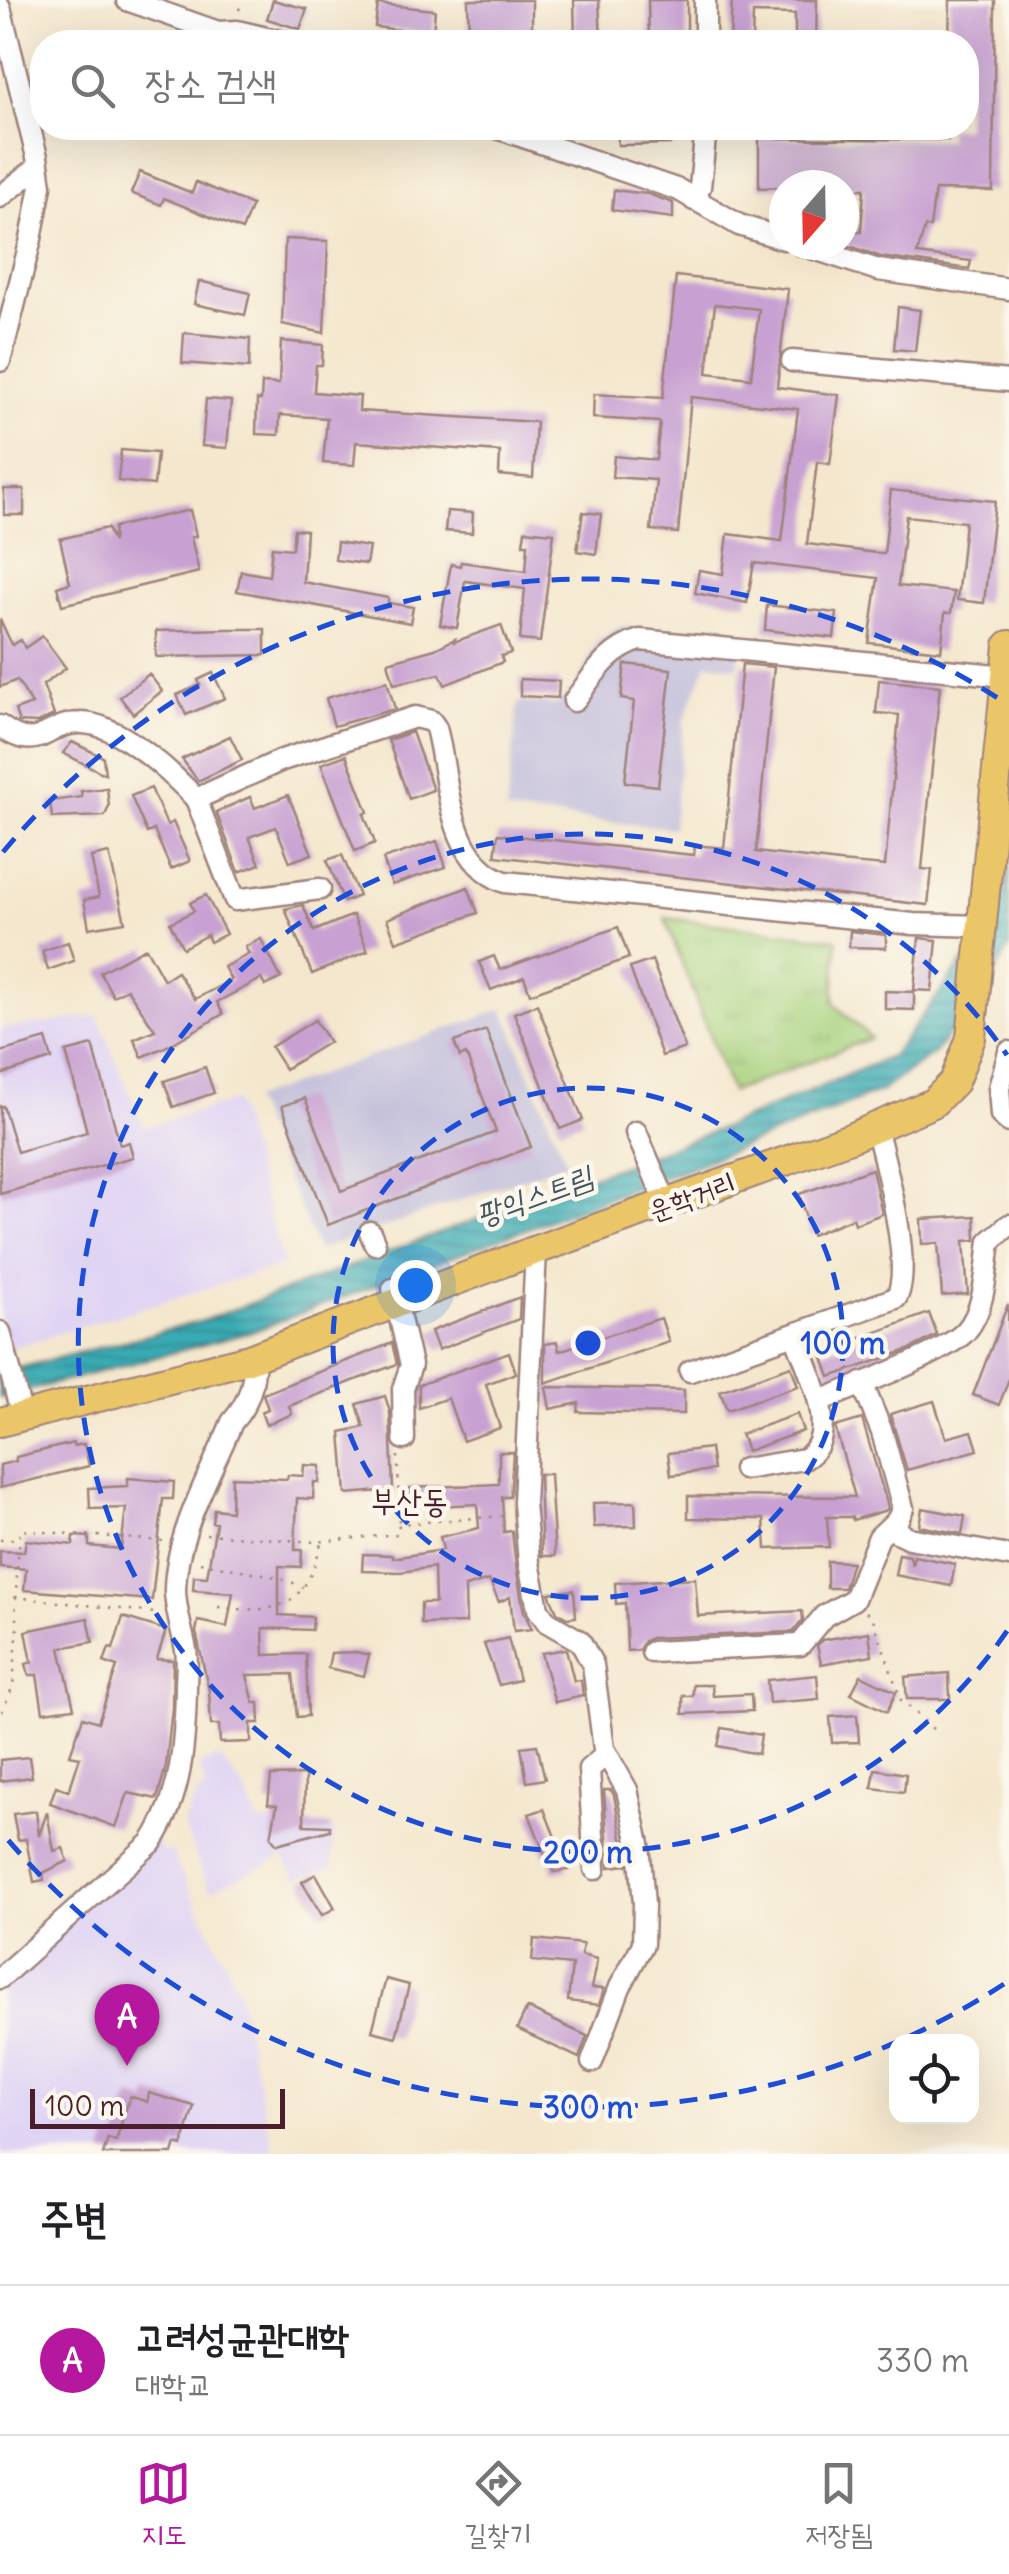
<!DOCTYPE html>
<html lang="ko">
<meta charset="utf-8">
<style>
:root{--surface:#fff;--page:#f6f6f6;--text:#202124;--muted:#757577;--line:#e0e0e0;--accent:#b5179e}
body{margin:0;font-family:Delius,"Poor Story",sans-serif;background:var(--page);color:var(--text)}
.controls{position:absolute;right:30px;bottom:30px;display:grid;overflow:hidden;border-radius:20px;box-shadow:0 10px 40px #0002}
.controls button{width:90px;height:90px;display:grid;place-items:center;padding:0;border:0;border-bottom:2px solid var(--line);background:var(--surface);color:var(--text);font:50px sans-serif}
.compass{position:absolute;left:769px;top:170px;width:90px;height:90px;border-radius:50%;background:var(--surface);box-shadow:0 10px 40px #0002;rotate:200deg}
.scale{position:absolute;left:30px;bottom:25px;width:255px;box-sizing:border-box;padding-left:10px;border:5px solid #4a1f2b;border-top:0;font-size:28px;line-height:35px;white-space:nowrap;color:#4a1f2b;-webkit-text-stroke:8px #fbf7ec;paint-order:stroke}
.you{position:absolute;left:415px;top:1285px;width:35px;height:35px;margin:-25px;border:8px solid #fff;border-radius:50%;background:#1a73e8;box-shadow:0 0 0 15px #1a73e833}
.badge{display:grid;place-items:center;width:65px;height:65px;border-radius:50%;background:var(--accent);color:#fff;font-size:32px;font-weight:700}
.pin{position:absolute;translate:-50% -82px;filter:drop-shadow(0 2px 5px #0008)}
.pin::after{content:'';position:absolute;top:52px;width:35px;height:30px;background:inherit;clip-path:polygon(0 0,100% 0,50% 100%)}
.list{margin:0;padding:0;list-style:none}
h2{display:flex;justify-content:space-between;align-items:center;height:130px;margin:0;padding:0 40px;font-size:42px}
h2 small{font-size:32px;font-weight:400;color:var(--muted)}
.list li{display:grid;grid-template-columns:65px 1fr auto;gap:30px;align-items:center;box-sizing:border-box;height:150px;padding:0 40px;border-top:2px solid var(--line)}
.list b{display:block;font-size:38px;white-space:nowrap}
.list p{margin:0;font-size:32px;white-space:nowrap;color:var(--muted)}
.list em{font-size:32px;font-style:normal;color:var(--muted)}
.icon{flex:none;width:55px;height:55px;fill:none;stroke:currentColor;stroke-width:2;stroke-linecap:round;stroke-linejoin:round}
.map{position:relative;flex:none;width:1009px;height:2154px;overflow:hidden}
.search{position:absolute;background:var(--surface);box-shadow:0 10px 40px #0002;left:30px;right:30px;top:30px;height:110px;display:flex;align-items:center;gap:25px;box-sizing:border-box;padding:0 35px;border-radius:40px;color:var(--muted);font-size:38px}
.sheet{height:280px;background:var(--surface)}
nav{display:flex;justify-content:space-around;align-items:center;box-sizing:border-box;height:140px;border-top:2px solid var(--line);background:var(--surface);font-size:28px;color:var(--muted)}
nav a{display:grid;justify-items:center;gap:5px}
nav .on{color:var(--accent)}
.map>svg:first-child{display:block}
.built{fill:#e0d4f4}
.industrial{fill:#c4c0db}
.grass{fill:url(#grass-tufts);stroke:#7a7955;stroke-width:2.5}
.water{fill:url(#water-rules);stroke:#426570;stroke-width:2.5}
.building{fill:#c8a1d2;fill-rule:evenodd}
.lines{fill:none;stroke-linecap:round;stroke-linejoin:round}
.minor-casing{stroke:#9f837c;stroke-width:25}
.major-casing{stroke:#9f837c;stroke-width:32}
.path{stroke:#9f837c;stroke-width:2.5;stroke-dasharray:2.5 8;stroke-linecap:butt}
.minor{stroke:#fff;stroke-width:20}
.major{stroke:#ebc669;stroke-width:28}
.ring{fill:none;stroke:#1d4ed8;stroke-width:5;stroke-dasharray:18 12}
.labels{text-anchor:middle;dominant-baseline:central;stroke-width:9;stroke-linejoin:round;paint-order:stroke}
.street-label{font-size:28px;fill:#4a1f2b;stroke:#fbf7ec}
.water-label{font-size:30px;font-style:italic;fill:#435762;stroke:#fbf7ec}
.quarter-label{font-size:32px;fill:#4a1f2b;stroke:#fbf7ec}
.centre{fill:#1d4ed8;stroke:#fbf7ec;stroke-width:5}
.ring-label{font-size:30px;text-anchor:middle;font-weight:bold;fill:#1d4ed8;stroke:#fbf7ec;stroke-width:9;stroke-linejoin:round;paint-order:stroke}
</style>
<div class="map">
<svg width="1009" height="2154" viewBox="0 0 1009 2154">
<defs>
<pattern id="grass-tufts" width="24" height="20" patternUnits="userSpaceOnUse" patternTransform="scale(2.5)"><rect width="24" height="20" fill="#a9d37f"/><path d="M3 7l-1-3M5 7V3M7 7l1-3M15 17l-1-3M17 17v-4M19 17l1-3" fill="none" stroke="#93b56e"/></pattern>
<pattern id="water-rules" width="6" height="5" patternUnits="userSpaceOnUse" patternTransform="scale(2.5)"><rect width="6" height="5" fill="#39abb4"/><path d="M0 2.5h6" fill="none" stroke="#328b93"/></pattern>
</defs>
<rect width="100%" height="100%" fill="#fbf7ec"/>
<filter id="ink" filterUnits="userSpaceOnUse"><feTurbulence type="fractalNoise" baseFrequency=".01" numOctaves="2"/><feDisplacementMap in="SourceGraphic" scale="20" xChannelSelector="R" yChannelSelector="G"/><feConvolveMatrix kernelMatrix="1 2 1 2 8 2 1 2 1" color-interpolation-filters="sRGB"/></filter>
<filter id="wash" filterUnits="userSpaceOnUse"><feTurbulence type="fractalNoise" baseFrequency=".0048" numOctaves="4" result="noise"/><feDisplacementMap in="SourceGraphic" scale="40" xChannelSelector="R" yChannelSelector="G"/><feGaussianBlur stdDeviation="2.25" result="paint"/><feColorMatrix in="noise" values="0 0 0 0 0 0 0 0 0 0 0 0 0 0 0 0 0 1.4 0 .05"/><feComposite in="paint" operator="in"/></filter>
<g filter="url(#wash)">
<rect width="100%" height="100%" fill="#f4e7cd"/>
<!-- built -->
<g class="built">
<path d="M98,1016L144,1127L235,1101L284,1265L0,1351V1029Z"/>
<path d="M219,1757L242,1786L259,1822L323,1824L333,1828V1867L297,1879L283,1857L210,1891L183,1824L197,1795L207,1788L199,1766Z"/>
<path d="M151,1827L162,1853L170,1849L237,1987L272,2145L270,2154H0V1967Z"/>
</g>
<!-- industrial -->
<g class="industrial">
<path d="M621,626L741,641L738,667L707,663L684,720L673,828L506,812L518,702L557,705L575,688L597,642Z"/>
<path d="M503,1009L567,1163L318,1250L252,1099Z"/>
</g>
<!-- grass -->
<path class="grass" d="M665,918L837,939L834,1004L871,1038L731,1092Z"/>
<!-- water -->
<path class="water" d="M1009,864V948L992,979L934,1053L881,1091L699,1164L251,1332L0,1398V1373L203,1321L725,1127L892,1056L996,918L1003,901Z"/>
<g id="blocks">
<!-- building -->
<g class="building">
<path d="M273,0L307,9L300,29L267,19Z"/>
<path d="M468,0H532V42H469Z"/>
<path d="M574,0H599L601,42H575Z"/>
<path d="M648,0H687V41L649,42Z"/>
<path d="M732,0H817L816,42H795V14L753,13L752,42H730Z"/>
<path d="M950,0H995L993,191L935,190L930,227H925L917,254L971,261L969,269L881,257L844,244V227L861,232L864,189H844V185L759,188V138L948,140V128H966V42H949Z"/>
<path d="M378,4L435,10L433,34L375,27Z"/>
<path d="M617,128H677L670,144L624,145H618Z"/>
<path d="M140,172L192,193L196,182L252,205L242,230L164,198L161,205L131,193Z"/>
<path d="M614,190L648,194L673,203V218L612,210Z"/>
<path d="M285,239L328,241L324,333L282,324Z"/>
<path d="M676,276L788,289L777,387L839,395L830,464L817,462L807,544L884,554L891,490L995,501L984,603L957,600L965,522L906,516L898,586L954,592L951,613H945L941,651L869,643L878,578L754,563L747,603L695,593L699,570L723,574L728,534L782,541L798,409L691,397L678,533L651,530L656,480L612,477L614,456L656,460L660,422L593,418L594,394L663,398ZM715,304L759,309L751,378L707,373Z"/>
<path d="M199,281L250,293L245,315L194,304Z"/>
<path d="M898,307L920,310L915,351L894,349Z"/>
<path d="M184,333L250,339L249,368L182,363Z"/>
<path d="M281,341L323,345L322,365H316L314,392L360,396L359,411L536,422L533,478L499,475L500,452L356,442L354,465L323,463L327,418L280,415L279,435L256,434L257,400H261L262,383L279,384Z"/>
<path d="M206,399L231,401L227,448L202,446Z"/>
<path d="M121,450L157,453L154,485L118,481Z"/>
<rect x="4" y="489" width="20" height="26"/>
<path d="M190,510L196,536L191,537L199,572L62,605L57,587L70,583L60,539L107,528L113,542L114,527Z"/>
<path d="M447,511L473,513L472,533L445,531Z"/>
<path d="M583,512L601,514L596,554L577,551Z"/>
<path d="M294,529L306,530L303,582L388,598V603L413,607L410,623L237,591L241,571L269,576L272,547L292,549Z"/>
<path d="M525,530L554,533L540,642L520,640L525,589L465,581L457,628L440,625L451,564L460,566L461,562L526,571L528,544H523Z"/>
<path d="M337,542L369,547L366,564L335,560Z"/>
<path d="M767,605L837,613L834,638L765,630Z"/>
<path d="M0,619L12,645L21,640L25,648L42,636L66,668L43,685L54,715L37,723L19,722L15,710L32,704L17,680L0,687Z"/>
<path d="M501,625L511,653L501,656L503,662L445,685L440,674L394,684L388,662L435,649L455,639L454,642Z"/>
<path d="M227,629H265V655L156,657V631Z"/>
<path d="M625,664L671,669L658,786L625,782L634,701L621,699Z"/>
<path d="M742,664L774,667L756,852L839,862L885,866L899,715L876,713L879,680L940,686L922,869L932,870L928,905L495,856L498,834L694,855L695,845L724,848Z"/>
<path d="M213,673L225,698L186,715L177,695L200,685L198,680Z"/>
<path d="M149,674L162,691L133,714L120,697Z"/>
<path d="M520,679L559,681L558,698L520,696Z"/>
<path d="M387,681L395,709L334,726L326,698Z"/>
<path d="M412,732L433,790L409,799L388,740Z"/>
<path d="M230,736L242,760L198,781L182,759Z"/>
<path d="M72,742L103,757L105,774L63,753Z"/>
<path d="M346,755L368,812L364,814L375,843L355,851L321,764Z"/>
<path d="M107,788L109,806L105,816L52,818L50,801L82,797L81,791Z"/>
<path d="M151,788L167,825L173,822L190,861L171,869L154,830L147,833L131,796Z"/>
<path d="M288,795L312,854L290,862L276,827L249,837L260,864L239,872L216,812L250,797L255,808Z"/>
<path d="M437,841L446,867L392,885L383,859Z"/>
<path d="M109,853L125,922L89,928L84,900L99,897L91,857Z"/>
<path d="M342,855L359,896L344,902L327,860Z"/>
<path d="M468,887L478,913L396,942L387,919Z"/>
<path d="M206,895L226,934L210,942L207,935L183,948L170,923L194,911L190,903Z"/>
<path d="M303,905L314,931L353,915L368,951L312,974L285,909Z"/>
<path d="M618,927L629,958L530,994L524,977L491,990L479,962L494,956L500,970Z"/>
<path d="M850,931L886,935V948L849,947Z"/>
<path d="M919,938L937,940L932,991L914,990Z"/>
<path d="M261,939L281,978L265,986L261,979L217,1002L223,1014L170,1045L142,1057L134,1039L155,1030L127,989L113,996L100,972L146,948L164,980L177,972L195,999L231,980L224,967L249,954L245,947Z"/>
<path d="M68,942L74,961L48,970L42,951Z"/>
<path d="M652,960L685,1048L662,1056L630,968Z"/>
<path d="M885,991L914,992V1010L885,1009Z"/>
<path d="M537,1004L583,1120L560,1129L514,1013Z"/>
<path d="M315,1020L329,1042L285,1069L271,1047Z"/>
<path d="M486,1030L531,1147L328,1225L282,1106L305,1098L341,1191L496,1132L466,1054L460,1057L454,1042Z"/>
<path d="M46,1039L52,1059L0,1075V1052Z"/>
<path d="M93,1045L120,1145L129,1142L133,1157L0,1194V1106H3L17,1152L87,1132L66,1052Z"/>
<path d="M205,1067L214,1093L173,1107L164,1081Z"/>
<path d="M872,1169L882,1214L855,1224L853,1218L811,1235L799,1194Z"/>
<path d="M975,1216L976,1240L964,1241L968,1294L942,1296L938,1243L922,1244L921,1219Z"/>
<path d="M520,1297L519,1319L438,1350L431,1331Z"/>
<path d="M1008,1304L1009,1379L999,1405L973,1395Z"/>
<path d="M929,1313L937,1335L908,1350L830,1377L821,1352Z"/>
<path d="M661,1318L669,1342L545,1383V1344L557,1342L559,1351Z"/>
<path d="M392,1343L397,1364L289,1406L292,1414L266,1425L261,1412L268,1409L263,1394Z"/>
<path d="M509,1352L516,1373L486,1384L500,1428L463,1441L448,1398L419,1408V1385Z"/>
<path d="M791,1366L798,1386L727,1410L720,1391Z"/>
<path d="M546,1387L684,1390V1414L578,1412L579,1403L550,1409Z"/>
<path d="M385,1396L390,1412L393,1490L346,1494L341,1432L364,1427L357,1404Z"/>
<path d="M934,1401L946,1438L972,1431L978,1450L907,1470L890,1414Z"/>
<path d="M797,1414L803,1431L747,1451L741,1434Z"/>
<path d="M862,1419L888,1507L887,1510L853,1520L852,1517H827L829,1547L766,1549L764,1519L688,1518V1496L855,1497L835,1427Z"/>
<path d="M73,1443L74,1446L84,1444L89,1466L0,1488V1465L16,1461V1457Z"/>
<path d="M710,1448L713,1470L671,1475L668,1453Z"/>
<path d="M499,1452H513L510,1497H502L504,1532L512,1531L516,1566L524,1612L532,1629L514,1631L510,1597L499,1602L489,1580L465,1587L466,1623L421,1624V1603H435L434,1567L401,1572L362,1571L363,1554L393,1555V1558L443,1550L440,1537L479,1528L477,1504L411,1507L410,1488L499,1484Z"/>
<path d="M304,1465L320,1466L319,1483L314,1482L313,1499L297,1498L295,1550H302L301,1567L279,1566V1615L313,1617L312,1630L263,1628L264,1655L306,1654L308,1716L297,1717L293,1674L247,1675L254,1703H259L260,1723H251V1742L220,1743L219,1725H211L209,1691L196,1632L198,1621L227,1627L233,1593L193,1590L194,1576L207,1577L216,1523L212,1522L214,1509L231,1511L232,1477L287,1479L288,1475L303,1476Z"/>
<path d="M539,1474H550L555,1556H542Z"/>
<path d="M128,1478L174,1482L173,1499H163L152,1600L24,1590L26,1569L0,1567V1551L24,1552L26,1540L73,1545L74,1536L89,1537V1546L121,1549L126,1508L90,1509L89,1488L128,1486Z"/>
<path d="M635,1502L636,1526L594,1527L593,1503Z"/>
<path d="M922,1508L965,1516L962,1534L919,1526Z"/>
<path d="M899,1554L910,1556L912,1565L914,1556L955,1564L951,1586L895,1575Z"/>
<path d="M827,1561L852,1562L844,1588H827Z"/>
<path d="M695,1578L698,1616L802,1611L803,1620L793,1632L651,1638L644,1641L639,1650L627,1651L625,1603L616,1604L615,1583Z"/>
<path d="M574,1590L576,1617L567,1618L557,1612L549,1593Z"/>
<path d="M123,1617L166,1630L157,1659L173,1660L172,1708L166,1766L157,1799L128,1793L116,1827L50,1803L56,1786L69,1791L80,1757L70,1755L83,1717L98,1722L117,1667L104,1662L109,1648L113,1649Z"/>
<path d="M88,1618L93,1642L60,1648L74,1708L43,1712L37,1675H29L26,1664L32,1662L26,1631Z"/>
<path d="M869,1632L872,1655L821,1664L817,1645L822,1640Z"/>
<path d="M508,1638L519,1680L499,1685L484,1644Z"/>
<path d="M566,1649L574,1681L581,1680L583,1696L555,1702L541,1653Z"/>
<path d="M356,1652L369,1655L364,1676L328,1668L331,1653Z"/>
<path d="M949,1673L950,1699H907L905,1677Z"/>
<path d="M817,1675L819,1699L769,1703L767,1680Z"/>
<path d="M861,1675L896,1692L887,1712L851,1694Z"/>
<path d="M693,1685H712L713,1696L751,1694L752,1711L683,1714V1696H693Z"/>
<path d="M857,1715L859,1742L832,1743L830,1717Z"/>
<path d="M722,1728L761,1735L758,1754L718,1746Z"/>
<path d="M537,1745L545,1779L527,1782L521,1747Z"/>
<path d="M29,1757L32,1777L0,1781V1760Z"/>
<path d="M875,1769L906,1774L904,1792L872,1788Z"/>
<path d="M305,1775L304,1825L330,1826V1830L277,1844L271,1837L277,1805L268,1804L271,1776Z"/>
<path d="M604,1790H611L614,1795L627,1865L609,1867Z"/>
<path d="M544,1809L562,1855L568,1870L553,1872L551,1859L547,1860L529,1814Z"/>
<path d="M36,1811L39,1836L47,1812L54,1851L63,1848L68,1861L43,1873L44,1880L34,1882L26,1839L18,1840L13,1814Z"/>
<path d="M316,1874L335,1908L322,1915L302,1882Z"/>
<path d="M534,1939L583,1944L581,1955L597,1959L591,1988L604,1989L599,2005L568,2001L572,1965L532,1961Z"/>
<path d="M386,1979L409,1985L396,2037L372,2031Z"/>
<path d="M527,2008L587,2036L579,2058L517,2029Z"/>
<path d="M149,2093L194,2106L182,2146L176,2144L173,2154H103L108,2138L116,2141L130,2096L147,2102Z"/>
</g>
</g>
</g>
<g filter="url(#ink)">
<use href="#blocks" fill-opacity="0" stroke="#9f837c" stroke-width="2.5"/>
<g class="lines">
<!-- minor casing -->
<g class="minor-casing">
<g id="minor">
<path d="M127,0L218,32L237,31L284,42"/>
<path d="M0,7L37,157L41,186L31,239L0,361"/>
<path d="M705,42V0"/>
<path d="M497,128L679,190L739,225L784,239"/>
<path d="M0,197L38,167"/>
<path d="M694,200L700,187L706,128"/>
<path d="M802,245L878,270L1009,289"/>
<path d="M792,361L1009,381"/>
<path d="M574,701C594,675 607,650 640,640L1006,676"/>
<path d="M0,726C40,756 45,723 80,723C118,722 172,773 196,799L282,760L415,717L431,721L436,728C450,780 446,860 505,882L913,924L982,926"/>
<path d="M196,799L235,900L320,889"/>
<path d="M1009,1052L999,1088L1001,1115L1009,1122"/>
<path d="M636,1132L667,1205"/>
<path d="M370,1232L375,1244"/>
<path d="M536,1250L524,1503L529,1563L538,1609L547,1622L580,1641L593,1665L604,1749L627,1790L639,1844L644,1904L643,1944L620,1987L592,2062"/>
<path d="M393,1289L411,1365L403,1389L404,1439"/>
<path d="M0,1332L22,1416"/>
<path d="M690,1371L896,1298C914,1269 885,1162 876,1127"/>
<path d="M819,1402C852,1387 945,1354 966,1331C986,1308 986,1269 990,1241L1009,1225"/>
<path d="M744,1469L804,1459C844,1437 806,1366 795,1335"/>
<path d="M889,1528L909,1538L1009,1556"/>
<path d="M652,1652L800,1645L824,1616L854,1599L879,1537L898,1519L903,1508L882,1432L862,1383"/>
<path d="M595,1869L589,1769L607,1754"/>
<path d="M0,1978L151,1843C182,1797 185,1742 186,1688C186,1675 188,1662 186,1650C182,1629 175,1610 175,1589C176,1532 211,1474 232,1422C250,1402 254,1383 255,1356"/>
</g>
</g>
<!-- major casing -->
<g class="major-casing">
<path id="major" d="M0,1422L249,1359L536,1250L850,1138L933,1103L954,1082L971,1038L1009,645"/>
</g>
<!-- path -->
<g class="path">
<path d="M239,10L242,0"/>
<path d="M398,1456L399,1522"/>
<path d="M206,1534L315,1542L398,1534L399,1524L503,1516"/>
<path d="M0,1540L18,1539"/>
<path d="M200,1562C235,1571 269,1571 303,1587"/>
<path d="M15,1597L156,1613"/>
<path d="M218,1607C279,1615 306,1607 321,1543"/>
<path d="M866,1612L873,1619L901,1700L933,1729"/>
<path d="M2,1712L13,1686L15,1661L18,1626L15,1605L20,1530L163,1541"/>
</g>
<!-- minor -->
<use href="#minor" class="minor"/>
<!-- major -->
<use href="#major" class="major"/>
</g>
</g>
<!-- distance rings -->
<g class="ring">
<circle cx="588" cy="1343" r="255"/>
<path d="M1007 1631A509 509 0 1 1 1007 1055"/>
<path d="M1004 1984A764 764 0 0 1 3 1834M3 852A764 764 0 0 1 1004 702"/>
</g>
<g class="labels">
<!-- street labels -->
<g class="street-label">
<text transform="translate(692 1196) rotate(-20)">운학거리</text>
</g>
<!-- water labels -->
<g class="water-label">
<text transform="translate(534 1195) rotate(-20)">팡익스트림</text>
</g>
<!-- quarter labels -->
<g class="quarter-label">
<text x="409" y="1500">부산동</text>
</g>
</g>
<circle cx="588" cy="1343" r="15" class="centre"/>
<g class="ring-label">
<text x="843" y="1354">100 m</text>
<text x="588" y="1863">200 m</text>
<text x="588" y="2118">300 m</text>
</g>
</svg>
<div class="controls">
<button><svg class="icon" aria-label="locate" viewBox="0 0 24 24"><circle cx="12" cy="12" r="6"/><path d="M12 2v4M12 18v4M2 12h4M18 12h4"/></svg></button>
</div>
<svg class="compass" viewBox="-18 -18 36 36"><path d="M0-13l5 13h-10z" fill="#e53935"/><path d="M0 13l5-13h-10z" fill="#757577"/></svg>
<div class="scale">100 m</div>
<div class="you"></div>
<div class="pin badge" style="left:127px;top:2066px">A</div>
<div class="search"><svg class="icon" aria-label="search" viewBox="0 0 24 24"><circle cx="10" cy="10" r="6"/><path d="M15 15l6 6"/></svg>장소 검색</div>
</div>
<section class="sheet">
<h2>주변<small></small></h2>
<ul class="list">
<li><span class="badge">A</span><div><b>고려성균관대학</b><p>대학교</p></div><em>330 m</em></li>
</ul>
</section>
<nav>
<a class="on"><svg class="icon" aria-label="map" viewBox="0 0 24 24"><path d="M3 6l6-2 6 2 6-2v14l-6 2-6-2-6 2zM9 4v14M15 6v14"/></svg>지도</a>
<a><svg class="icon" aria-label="directions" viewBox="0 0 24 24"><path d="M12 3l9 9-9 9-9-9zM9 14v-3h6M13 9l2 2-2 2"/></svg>길찾기</a>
<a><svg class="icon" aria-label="saved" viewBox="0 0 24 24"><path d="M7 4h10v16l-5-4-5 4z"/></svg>저장됨</a>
</nav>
